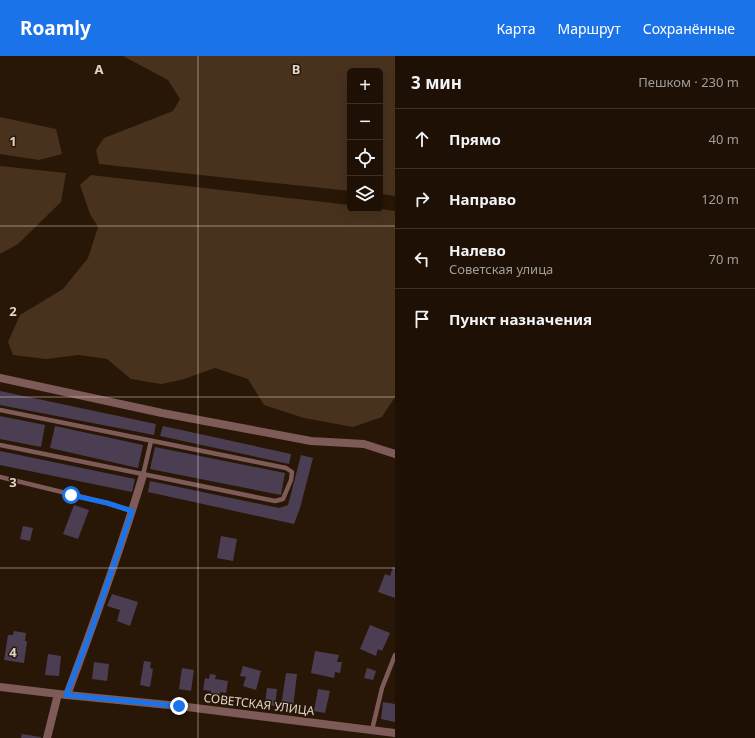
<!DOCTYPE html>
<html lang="ru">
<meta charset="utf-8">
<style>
:root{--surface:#1e1004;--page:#2b1e13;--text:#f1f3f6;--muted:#a19d9a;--line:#3c3026;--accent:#1a73e8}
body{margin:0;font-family:"Noto Sans",sans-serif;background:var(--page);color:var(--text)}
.controls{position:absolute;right:12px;top:12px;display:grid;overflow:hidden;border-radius:6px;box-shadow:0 4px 16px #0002}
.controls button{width:36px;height:36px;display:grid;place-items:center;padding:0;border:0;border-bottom:1px solid var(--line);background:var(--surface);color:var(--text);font:20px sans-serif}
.stop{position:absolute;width:12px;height:12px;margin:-9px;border:3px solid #1a73e8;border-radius:50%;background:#fff}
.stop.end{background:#1a73e8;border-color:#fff;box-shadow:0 1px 4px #0008}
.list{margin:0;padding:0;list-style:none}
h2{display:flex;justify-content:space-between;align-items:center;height:52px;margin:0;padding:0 16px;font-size:17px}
h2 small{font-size:13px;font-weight:400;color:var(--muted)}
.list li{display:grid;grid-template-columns:26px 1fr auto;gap:12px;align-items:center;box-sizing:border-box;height:60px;padding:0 16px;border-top:1px solid var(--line)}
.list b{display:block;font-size:15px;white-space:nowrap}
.list p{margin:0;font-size:13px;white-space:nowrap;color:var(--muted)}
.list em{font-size:13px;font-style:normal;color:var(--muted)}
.icon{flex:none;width:22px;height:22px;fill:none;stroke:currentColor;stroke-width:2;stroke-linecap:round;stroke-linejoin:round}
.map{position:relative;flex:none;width:395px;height:682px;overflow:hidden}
header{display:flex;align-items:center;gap:24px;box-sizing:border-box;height:56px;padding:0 20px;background:var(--accent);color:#fff}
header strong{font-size:19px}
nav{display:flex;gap:22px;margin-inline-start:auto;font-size:14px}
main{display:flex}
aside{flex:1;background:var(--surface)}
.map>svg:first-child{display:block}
.green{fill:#48321e}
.building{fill:#4b3e53}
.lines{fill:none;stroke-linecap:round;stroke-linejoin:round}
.service{stroke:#7e5a58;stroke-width:4.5}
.minor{stroke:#7e5a58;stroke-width:8}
.tertiary{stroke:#7e5a58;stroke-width:8}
.route{stroke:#1a73e8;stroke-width:5}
.grid{fill:none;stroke:#e0d4c9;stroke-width:1;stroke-opacity:0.55}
.labels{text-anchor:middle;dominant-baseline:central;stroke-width:3;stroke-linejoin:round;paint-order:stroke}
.street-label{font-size:12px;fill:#e0d4c9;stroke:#281606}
.grid-label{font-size:13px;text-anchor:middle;font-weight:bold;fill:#e0d4c9;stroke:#281606;stroke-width:3;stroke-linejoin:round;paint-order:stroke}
</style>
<header>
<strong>Roamly</strong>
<nav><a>Карта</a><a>Маршрут</a><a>Сохранённые</a></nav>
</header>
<main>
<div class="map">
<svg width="395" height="682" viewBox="0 0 395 682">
<rect width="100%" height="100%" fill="#281606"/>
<!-- green -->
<g class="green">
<path d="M123,0H395V140L380,138V15H350V135L99,108L96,94L104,82L173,55L180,43L168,24Z"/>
<path d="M0,61L56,73L62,98L39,104L0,98Z"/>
<path d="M0,110L66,117L61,146L18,188L0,198Z"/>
<path d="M91,119L350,149V153H380L395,155V341L382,361L353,371L304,362L264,349L248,323L215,312L181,324L161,328L131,323L107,303L79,299L46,303L13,299L8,286L20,259L63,233L88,202L98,171L90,158L80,129Z"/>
</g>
<!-- building -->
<g class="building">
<path d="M0,335L156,368L154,379L0,349Z"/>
<path d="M0,360L45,369L41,391L0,383Z"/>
<path d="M55,370L143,389L138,412L50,392Z"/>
<path d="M163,370L291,398L289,408L160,380Z"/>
<path d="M155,391L285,417L281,439L150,413Z"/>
<path d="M0,395L135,423L132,436L0,409Z"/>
<path d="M301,399L313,402L300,452L294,468L148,436L150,425L279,452L288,449Z"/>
<path d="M74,449L89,454L78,483L63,478Z"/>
<path d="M23,470L33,472L30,485L20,483Z"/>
<path d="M221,480L237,483L233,505L217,502Z"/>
<path d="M393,511L395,512V542L378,536L385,518L390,520Z"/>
<path d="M112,538L138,546L130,570L117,565L120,554L107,550Z"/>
<path d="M370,569L390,577L382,595L378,593L376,600L360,593Z"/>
<path d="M14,575L26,577L25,585H27L24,607L4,604L8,579H13Z"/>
<path d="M315,595L339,599L337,606H342L340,617L335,616L334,622L311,617Z"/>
<path d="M48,598L61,600L59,620L45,619Z"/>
<path d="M144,605L151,606L150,612L153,613L150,631L140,629Z"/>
<path d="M94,606L109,608L107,625L92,623Z"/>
<path d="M243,610L261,615L256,634L243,630L246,621L240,620Z"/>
<path d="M182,612L194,614L191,635L179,633Z"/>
<path d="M367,612L376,615L373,624L364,622Z"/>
<path d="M286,617L297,618L293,652L281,651Z"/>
<path d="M210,618L216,619L215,623L228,625L226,637L220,636V641L210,639L211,635L203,634L205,622L209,623Z"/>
<path d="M267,632L277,633L275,650L265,649Z"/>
<path d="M318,633L330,635L325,657L314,655Z"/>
<path d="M383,646L395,648V666L381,663Z"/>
<path d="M22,678L41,681V682H21Z"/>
</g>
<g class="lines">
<!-- service -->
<g class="service">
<path d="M0,354L286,412L292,416L291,424L283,443L275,445L0,389"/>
<path d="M143,419L151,385"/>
<path d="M0,421L107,447L132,455"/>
<path d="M372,674L382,632L395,599"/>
</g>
<!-- minor -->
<g class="minor">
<path d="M0,322L162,357L311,385L364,388L395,398"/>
<path d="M67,639C94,567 121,493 143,419"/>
<path d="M47,682L58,638"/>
</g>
<!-- tertiary -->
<path class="tertiary" d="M0,631L67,639L179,650L395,677"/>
</g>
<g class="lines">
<!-- route -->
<path class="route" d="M71,439L107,447L132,455L91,575L66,639L179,650"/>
</g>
<!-- grid -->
<path class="grid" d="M198,0V682M0,170H395M0,341H395M0,512H395"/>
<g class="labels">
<!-- street labels -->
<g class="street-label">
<text transform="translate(259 648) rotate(7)">СОВЕТСКАЯ УЛИЦА</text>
</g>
</g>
<g class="grid-label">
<text x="99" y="18">A</text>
<text x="296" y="18">B</text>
<text x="13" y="90">1</text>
<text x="13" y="260">2</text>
<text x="13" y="431">3</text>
<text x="13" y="601">4</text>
</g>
</svg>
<div class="controls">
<button>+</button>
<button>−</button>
<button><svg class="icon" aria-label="locate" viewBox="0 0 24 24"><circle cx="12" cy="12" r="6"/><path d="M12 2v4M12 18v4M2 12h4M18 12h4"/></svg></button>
<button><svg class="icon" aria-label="layers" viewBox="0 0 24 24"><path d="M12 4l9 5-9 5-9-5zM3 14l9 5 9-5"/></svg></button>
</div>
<div class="stop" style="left:71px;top:439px"></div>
<div class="stop end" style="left:179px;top:650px"></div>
</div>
<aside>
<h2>3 мин<small>Пешком · 230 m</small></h2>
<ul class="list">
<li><svg class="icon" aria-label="ahead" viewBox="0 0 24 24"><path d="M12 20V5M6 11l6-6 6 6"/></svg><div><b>Прямо</b></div><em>40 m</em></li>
<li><svg class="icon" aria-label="right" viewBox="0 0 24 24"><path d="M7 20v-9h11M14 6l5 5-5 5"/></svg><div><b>Направо</b></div><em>120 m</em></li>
<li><svg class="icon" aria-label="left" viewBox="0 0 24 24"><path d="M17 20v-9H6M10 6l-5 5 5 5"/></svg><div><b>Налево</b><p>Советская улица</p></div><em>70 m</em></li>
<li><svg class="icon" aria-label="arrive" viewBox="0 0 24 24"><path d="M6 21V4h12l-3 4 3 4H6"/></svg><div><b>Пункт назначения</b></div></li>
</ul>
</aside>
</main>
